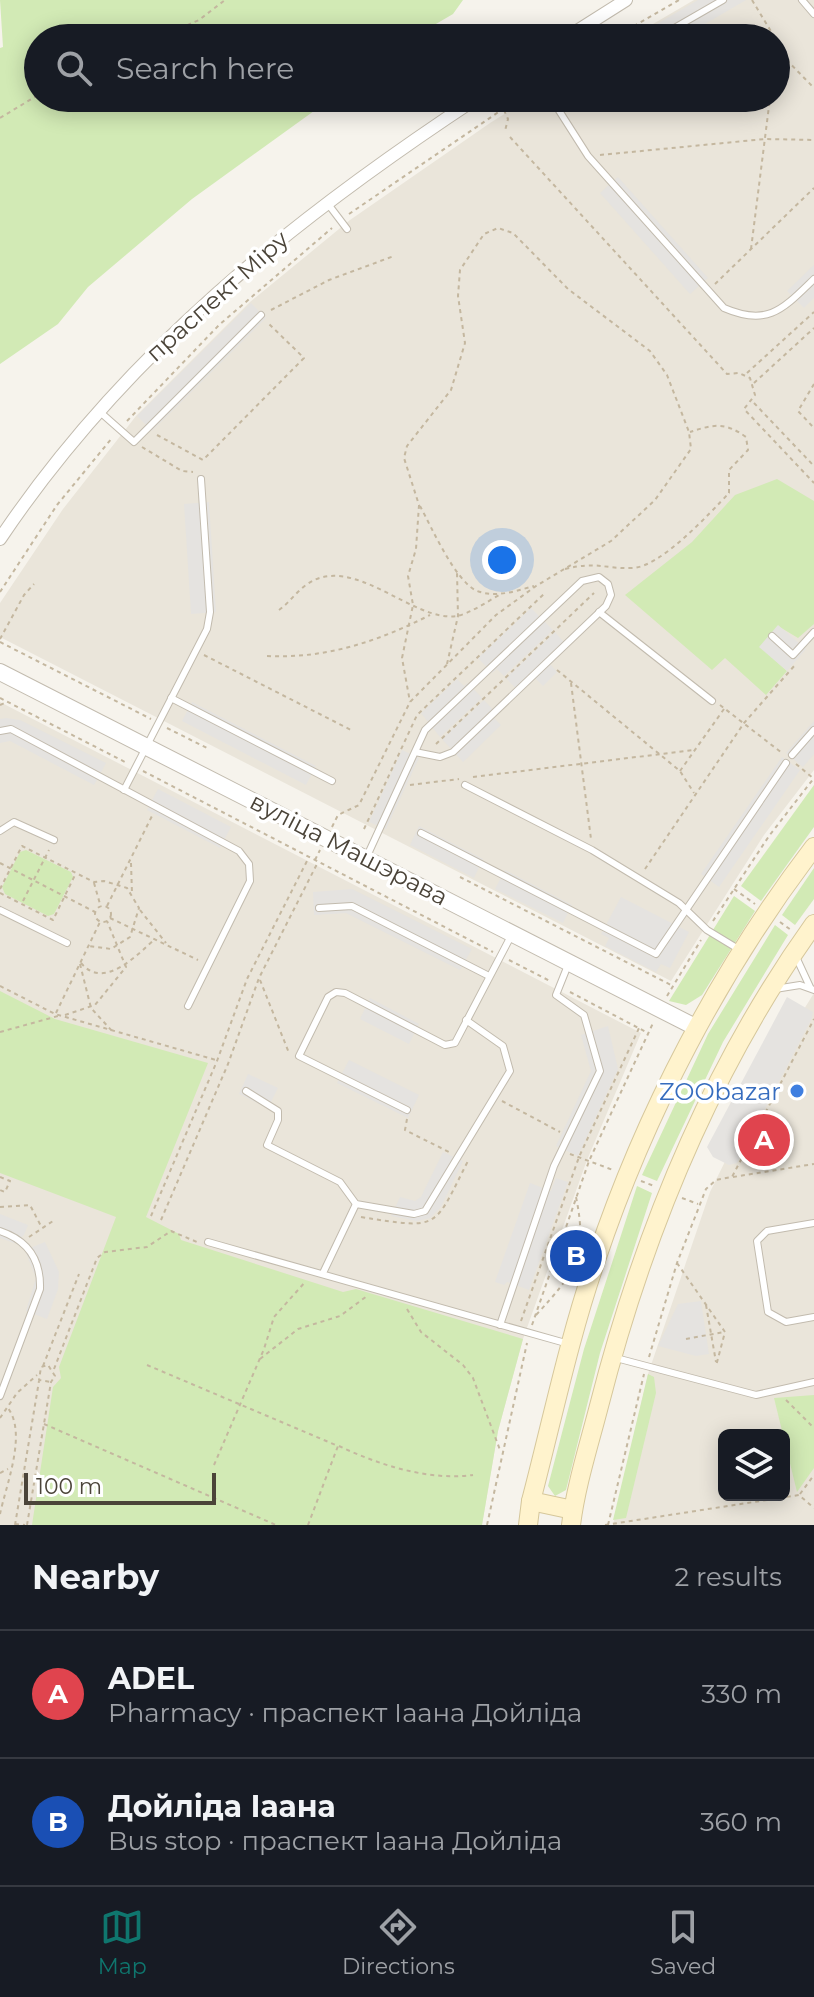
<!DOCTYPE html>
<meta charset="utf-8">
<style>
:root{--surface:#171b24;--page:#242831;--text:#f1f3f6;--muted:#9ea1a6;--line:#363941;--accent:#0f766e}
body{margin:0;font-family:Montserrat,sans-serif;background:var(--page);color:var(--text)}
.controls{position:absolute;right:24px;bottom:24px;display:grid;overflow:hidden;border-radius:12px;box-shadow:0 4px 20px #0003}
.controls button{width:72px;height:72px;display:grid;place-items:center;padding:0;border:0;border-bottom:2px solid var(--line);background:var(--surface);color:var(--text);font:40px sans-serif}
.scale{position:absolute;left:24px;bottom:20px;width:192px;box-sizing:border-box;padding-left:8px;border:4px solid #4b4439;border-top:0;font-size:22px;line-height:28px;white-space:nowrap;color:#4b4439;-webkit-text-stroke:6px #fff;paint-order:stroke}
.you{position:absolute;left:502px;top:560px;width:28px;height:28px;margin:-20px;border:6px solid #fff;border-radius:50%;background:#1a73e8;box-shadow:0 0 0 12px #1a73e833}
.badge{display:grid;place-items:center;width:52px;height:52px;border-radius:50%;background:var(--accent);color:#fff;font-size:26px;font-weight:700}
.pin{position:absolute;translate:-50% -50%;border:4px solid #fff;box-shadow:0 2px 8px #0006}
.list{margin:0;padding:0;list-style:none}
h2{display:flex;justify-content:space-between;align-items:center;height:104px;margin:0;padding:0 32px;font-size:34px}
h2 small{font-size:26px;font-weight:400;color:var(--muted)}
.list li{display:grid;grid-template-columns:52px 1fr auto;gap:24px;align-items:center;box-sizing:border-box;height:128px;padding:0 32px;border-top:2px solid var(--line)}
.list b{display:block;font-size:30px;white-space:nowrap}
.list p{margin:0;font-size:26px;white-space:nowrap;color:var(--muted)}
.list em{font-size:26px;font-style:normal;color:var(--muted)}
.icon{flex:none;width:44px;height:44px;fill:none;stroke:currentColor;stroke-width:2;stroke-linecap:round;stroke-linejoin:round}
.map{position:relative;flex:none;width:814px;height:1525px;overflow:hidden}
.search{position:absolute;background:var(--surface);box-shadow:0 4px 20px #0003;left:24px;right:24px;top:24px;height:88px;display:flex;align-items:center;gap:20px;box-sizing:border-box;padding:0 28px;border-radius:44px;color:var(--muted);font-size:30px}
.sheet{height:360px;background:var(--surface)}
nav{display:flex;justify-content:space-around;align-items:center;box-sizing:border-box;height:112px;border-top:2px solid var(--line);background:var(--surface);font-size:22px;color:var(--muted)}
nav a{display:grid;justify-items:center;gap:4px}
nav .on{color:var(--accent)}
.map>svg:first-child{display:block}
.residential{fill:#eae5da;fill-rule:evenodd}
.green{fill:#d2eab5}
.parking{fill:#e5e3e0}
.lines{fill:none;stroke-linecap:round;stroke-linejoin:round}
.service-casing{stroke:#c2bbae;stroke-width:8}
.minor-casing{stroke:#c2bbae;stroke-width:14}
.tertiary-casing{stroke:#c2bbae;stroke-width:18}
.secondary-casing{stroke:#d6c79b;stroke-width:20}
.path{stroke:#c4b79f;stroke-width:2;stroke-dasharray:4 4;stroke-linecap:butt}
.service{stroke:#fff;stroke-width:6}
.minor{stroke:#fff;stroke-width:12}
.tertiary{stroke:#fff;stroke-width:16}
.secondary{stroke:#fff3cd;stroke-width:18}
.shop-dot{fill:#3f7fe0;stroke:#fff;stroke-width:3}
.labels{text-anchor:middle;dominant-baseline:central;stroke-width:7;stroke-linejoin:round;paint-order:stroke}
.street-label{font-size:24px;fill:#4b4439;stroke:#fff}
.shop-label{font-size:24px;fill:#366cbe;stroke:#fff;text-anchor:end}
</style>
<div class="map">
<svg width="814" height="1525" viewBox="0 0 814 1525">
<rect width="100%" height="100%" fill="#f6f3ec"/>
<!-- residential -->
<g class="residential">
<path d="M694,0H814V770L764,835L671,981L0,637V603L63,509L136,416L250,302L350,220L490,123L530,98H776V38H629Z"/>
<path d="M0,702L641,1033L587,1160L523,1339L498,1431L482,1525H0Z"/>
<path d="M814,993V1525H613L648,1374L710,1192L785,1040ZM724,1435H784V1495H724Z"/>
</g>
<!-- green -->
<g class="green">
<path d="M0,0H463L453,14L412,38H38V98H332L192,199L88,287L58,324L0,364V48L3,47Z"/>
<path d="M777,479L814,501V624L798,638L778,626L760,647L787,671L766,695L725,658L712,670L625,595L692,542L735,495Z"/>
<path d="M814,785V827L761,901L741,886Z"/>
<path d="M26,850L71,872L73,877L54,914L48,916L5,894L2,887L20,852Z"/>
<path d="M814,868V899L795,925L782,915Z"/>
<path d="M734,896L755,911L702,995L686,1005L669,1001Z"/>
<path d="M775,925L788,935L723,1042L657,1181L642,1175L708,1034Z"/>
<path d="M0,991L55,1019L208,1063L146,1217L179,1234L181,1240L343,1292L356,1289L523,1339L498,1431L482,1525H32L53,1387L61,1378L59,1367L116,1217L0,1173Z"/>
<path d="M637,1186L652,1193L600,1353L566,1490L555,1496L548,1486L584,1349Z"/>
<path d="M648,1374L654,1377L656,1393L626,1518L613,1520Z"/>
<path d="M814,1395V1468L797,1492L774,1398Z"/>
</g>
<!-- parking -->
<g class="parking">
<path d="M698,0H746L681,38H633Z"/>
<path d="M618,177L708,278L690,294L600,193Z"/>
<path d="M814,265V298L804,308L787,291Z"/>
<path d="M251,303L266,318L152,431L137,416Z"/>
<path d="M209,502L216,612L191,614L184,504Z"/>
<path d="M531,608L553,630L504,676L497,669L492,673L478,658Z"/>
<path d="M778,625L806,649L787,671L759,647Z"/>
<path d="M555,632L568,647L550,664L557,672L543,686L535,678L520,693L506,678Z"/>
<path d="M457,679L464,686L468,683L482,698L440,737L421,713Z"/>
<path d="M484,700L497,714L494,718L501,725L463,762L442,739Z"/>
<path d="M192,702L316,766L306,785L182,721Z"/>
<path d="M6,718L20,720L106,763L94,785L10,741L0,743V719Z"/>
<path d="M814,721V754L803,767L786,753Z"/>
<path d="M402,750L419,758L386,829L369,822Z"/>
<path d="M782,757L800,770L719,887L701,874Z"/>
<path d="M158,789L231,827L220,848L147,810Z"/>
<path d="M419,826L483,859L474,878L410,845Z"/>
<path d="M505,870L572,905L563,923L495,889Z"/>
<path d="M352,889L472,949L460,970L346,913L314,915L313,892Z"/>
<path d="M621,897L689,932L670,968L661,964L656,972L605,946L609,938L601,934Z"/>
<path d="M787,997L813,1012L812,1018L737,1163L729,1165L713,1157L707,1147Z"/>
<path d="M370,998L419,1024L409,1044L360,1019Z"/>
<path d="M608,1026L618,1069L578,1156L556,1146L591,1071L581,1035Z"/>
<path d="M349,1060L419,1095L408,1118L337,1083Z"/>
<path d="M248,1074L278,1088L268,1108L239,1094Z"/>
<path d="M443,1152L463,1161L441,1207L430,1218L417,1221L391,1216L400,1197L415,1201L421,1197Z"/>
<path d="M556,1178L568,1182L529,1290L507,1282L504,1285L495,1282L530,1183L551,1191Z"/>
<path d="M0,1214L28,1225L24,1235L14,1243L0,1238Z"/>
<path d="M45,1242L59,1272L58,1289L47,1319L26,1311L36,1278L25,1250Z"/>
<path d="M701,1301L709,1354L696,1356L658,1346L678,1304Z"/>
</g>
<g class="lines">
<!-- service casing -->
<g class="service-casing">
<g id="service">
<path d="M802,0L814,14"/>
<path d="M657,38L723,0"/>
<path d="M551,98L588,156L724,308C768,327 783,309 814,279"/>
<path d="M328,204L347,229"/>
<path d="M100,412L134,442L261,315"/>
<path d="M599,612L712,701"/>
<path d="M772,636L793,655L814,632"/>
<path d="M171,698L332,781"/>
<path d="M0,731L11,729L239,851L249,864L250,881L188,1006"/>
<path d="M792,755L814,730"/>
<path d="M465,785L592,850L679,903L707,930L740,950"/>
<path d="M124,790L207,629L210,612L201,479"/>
<path d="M0,831L14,822L54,840"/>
<path d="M421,833L656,954L786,763"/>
<path d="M366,858L368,854C387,813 406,771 425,730L582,581L599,577L608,584L611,595L606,606L453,752L440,757L415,752"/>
<path d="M319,908L352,906L489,976"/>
<path d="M0,910L67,943"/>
<path d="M797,959L810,987"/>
<path d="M775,989L800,985L814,990"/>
<path d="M246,1091L278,1111V1120L267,1145L340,1182L356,1204L414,1214L425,1211L510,1071L503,1046L466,1020"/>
<path d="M407,1110L299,1056L328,997L336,992L345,993L445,1045L455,1043L511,936"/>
<path d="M814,1223L767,1231L757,1241L768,1312L786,1322L814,1317"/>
<path d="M0,1231C27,1240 41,1259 40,1289L0,1396"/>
<path d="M208,1242L569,1344"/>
<path d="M323,1273L356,1204"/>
<path d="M500,1325L554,1166L600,1071L584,1015L556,995L568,965"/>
<path d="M616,1358L756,1395L814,1382"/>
</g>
</g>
<!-- minor casing -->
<g class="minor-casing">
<g id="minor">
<path d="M566,38L626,0"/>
<path d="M0,539C124,354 293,219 477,98"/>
</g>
</g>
<!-- tertiary casing -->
<g class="tertiary-casing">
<path id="tertiary" d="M0,672L697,1028"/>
</g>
<!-- secondary casing -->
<g class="secondary-casing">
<g id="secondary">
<path d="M531,1501L573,1510"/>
<path d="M528,1525L531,1501C552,1421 569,1338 596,1260C645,1113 720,970 814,847"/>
<path d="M571,1525C576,1485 589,1445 599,1406C643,1234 710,1069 814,924"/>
</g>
</g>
<!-- path -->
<g class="path">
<path d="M752,0L775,38"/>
<path d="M158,38L199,20L225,0"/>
<path d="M613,38L679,0"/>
<path d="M776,40V49L814,88"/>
<path d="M504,110L508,119L505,131"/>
<path d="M0,118L38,95"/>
<path d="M510,137L727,374L739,373L750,378L755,395L744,409L814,483"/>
<path d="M600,155L765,139L814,140"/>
<path d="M349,214L519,98"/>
<path d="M751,249L770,98"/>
<path d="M715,284L814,188"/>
<path d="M271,310L329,280L394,256"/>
<path d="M747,373L814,312"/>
<path d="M754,383L814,328"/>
<path d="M814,384L798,411L814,428"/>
<path d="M754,403L814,466"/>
<path d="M127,421L219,325L332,228"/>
<path d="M157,435L203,460L304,358L268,323"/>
<path d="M142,447L182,471L193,472"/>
<path d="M420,506C432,528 455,581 477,591C496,598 516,591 534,586"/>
<path d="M565,569C598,561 603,569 632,568C660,568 710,513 729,493V470L748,450L746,437C725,422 714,424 690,432"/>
<path d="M0,592L57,505L112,438"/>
<path d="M279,610C289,603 296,592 306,585C352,551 413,623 457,616C471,613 488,601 501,594"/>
<path d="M0,639L24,595L34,584"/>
<path d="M0,642L151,719"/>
<path d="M204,655L351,730"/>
<path d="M267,656C326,659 379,641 430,615"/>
<path d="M447,664L458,616L457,572"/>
<path d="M557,670L680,771L694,793"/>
<path d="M571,683L591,839"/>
<path d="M0,698L127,763"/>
<path d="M0,705L7,702"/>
<path d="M720,705L782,753"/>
<path d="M167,728L209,749"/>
<path d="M436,744L594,593"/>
<path d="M796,764L813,778"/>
<path d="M143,771L493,952"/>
<path d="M680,771L724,709"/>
<path d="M473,777L694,750"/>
<path d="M410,785L459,779"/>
<path d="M332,827L338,815L359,805L410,702L496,615L536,586L611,541L655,500L691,449L689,432L667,375L650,351L568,289L513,233L498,228L484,234L460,270L458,296L465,343L451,390L407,446L404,458L419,505L416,549L408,576L413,605L402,658L410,702"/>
<path d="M364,829L417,715L546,592"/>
<path d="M315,860L320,850"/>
<path d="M0,863L95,912"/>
<path d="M131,863L132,893"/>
<path d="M645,869L744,723L795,665"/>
<path d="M460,877L671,985"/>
<path d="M94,883L100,904"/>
<path d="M0,889L22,846L94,882L104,881L127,888L139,908L130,937L111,949L88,946"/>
<path d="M734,889L755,904"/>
<path d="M0,893L53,920L76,873"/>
<path d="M23,901L49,850"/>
<circle cx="103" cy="914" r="8"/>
<path d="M107,906L153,814"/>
<path d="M140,910L166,943"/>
<path d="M110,918L198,960"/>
<path d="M713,921L769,836L814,778"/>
<path d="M780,922L791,930"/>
<path d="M509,960L550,981"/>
<path d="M81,963C104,991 138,954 155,939"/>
<path d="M80,964L91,1008L112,1031"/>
<path d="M260,980L289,1053"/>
<path d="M0,986L55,1014L216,1060"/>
<path d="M570,992L648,1033"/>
<path d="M667,996L701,940"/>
<path d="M56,1013L100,922"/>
<path d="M65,1015L95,1005L126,967L107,921"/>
<path d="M0,1032L58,1016"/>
<path d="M502,1101L560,1132"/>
<path d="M407,1119L405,1130L449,1152"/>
<path d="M570,1154L613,1170"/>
<path d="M0,1177L10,1181L5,1192L0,1190"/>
<path d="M733,1177L814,1164"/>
<path d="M641,1181L654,1186"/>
<path d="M682,1198L698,1204"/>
<path d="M0,1207L30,1205L42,1228"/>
<path d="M151,1216L217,1061L247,979L308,859"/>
<path d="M361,1217C442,1230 433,1229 469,1159"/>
<path d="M161,1220L228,1064L259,978L318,862"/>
<path d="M29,1237L53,1221"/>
<path d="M677,1263L725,1332L716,1366"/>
<path d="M706,1305L716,1362"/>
<path d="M407,1309L421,1332L463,1365L473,1378L500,1450"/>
<path d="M536,1315C575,1273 588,1255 576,1197"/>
<path d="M521,1321L579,1157L639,1028"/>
<path d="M532,1325L589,1161L653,1023"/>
<path d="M686,1339L724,1332"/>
<path d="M649,1357L677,1263L706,1189L716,1180L732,1177L814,1019"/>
<path d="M260,1359L298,1329L340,1316L367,1296"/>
<path d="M147,1365L338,1446L308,1525"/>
<path d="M43,1366L79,1274"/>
<path d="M54,1369L97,1258L105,1252L147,1247L171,1231L197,1242"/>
<path d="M786,1400L814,1428"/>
<path d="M0,1418L17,1393L37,1375"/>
<path d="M44,1424L276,1525"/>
<path d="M339,1446C379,1465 429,1481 473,1475"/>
<path d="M214,1465L264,1349L274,1317L306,1281"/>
<path d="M0,1473L8,1469"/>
<path d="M800,1494L814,1475"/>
<path d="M0,1514C6,1485 28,1432 7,1407"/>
<path d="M15,1524L25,1525"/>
<path d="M15,1525L39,1381"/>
<path d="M27,1525L51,1382L55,1376L48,1365L41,1367L39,1380L51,1382"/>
<path d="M487,1525L527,1343"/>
<path d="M605,1525L799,1495L814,1508"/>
<path d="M608,1525L644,1374"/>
</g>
<!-- service -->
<use href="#service" class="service"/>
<!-- minor -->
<use href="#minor" class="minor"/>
<!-- tertiary -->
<use href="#tertiary" class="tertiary"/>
<!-- secondary -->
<use href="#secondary" class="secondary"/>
</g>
<!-- markers -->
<circle class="shop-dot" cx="797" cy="1091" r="8"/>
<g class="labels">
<!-- street labels -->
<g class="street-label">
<text transform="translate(217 296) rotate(-42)">праспект Міру</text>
<text transform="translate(349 849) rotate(27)">вуліца Машэрава</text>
</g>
<!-- shop labels -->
<g class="shop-label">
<text x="781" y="1091">ZOObazar</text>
</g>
</g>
</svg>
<div class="controls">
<button><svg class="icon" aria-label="layers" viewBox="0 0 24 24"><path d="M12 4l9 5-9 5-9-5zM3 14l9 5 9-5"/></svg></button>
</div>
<div class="scale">100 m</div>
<div class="you"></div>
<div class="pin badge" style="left:764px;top:1140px;background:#e0444e">A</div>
<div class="pin badge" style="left:576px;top:1256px;background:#1a4fb4">B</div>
<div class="search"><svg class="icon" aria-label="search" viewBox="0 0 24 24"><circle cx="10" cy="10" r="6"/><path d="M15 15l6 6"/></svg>Search here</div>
</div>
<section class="sheet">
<h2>Nearby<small>2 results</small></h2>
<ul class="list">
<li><span class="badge" style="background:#e0444e">A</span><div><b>ADEL</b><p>Pharmacy · праспект Іаана Дойліда</p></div><em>330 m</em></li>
<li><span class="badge" style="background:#1a4fb4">B</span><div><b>Дойліда Іаана</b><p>Bus stop · праспект Іаана Дойліда</p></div><em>360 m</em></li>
</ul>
</section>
<nav>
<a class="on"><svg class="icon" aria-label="map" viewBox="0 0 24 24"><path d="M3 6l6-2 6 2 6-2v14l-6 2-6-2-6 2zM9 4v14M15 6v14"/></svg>Map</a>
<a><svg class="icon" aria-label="directions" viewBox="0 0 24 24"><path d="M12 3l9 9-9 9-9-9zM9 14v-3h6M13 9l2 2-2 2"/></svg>Directions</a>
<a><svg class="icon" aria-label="saved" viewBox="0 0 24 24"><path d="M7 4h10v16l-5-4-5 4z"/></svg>Saved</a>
</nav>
